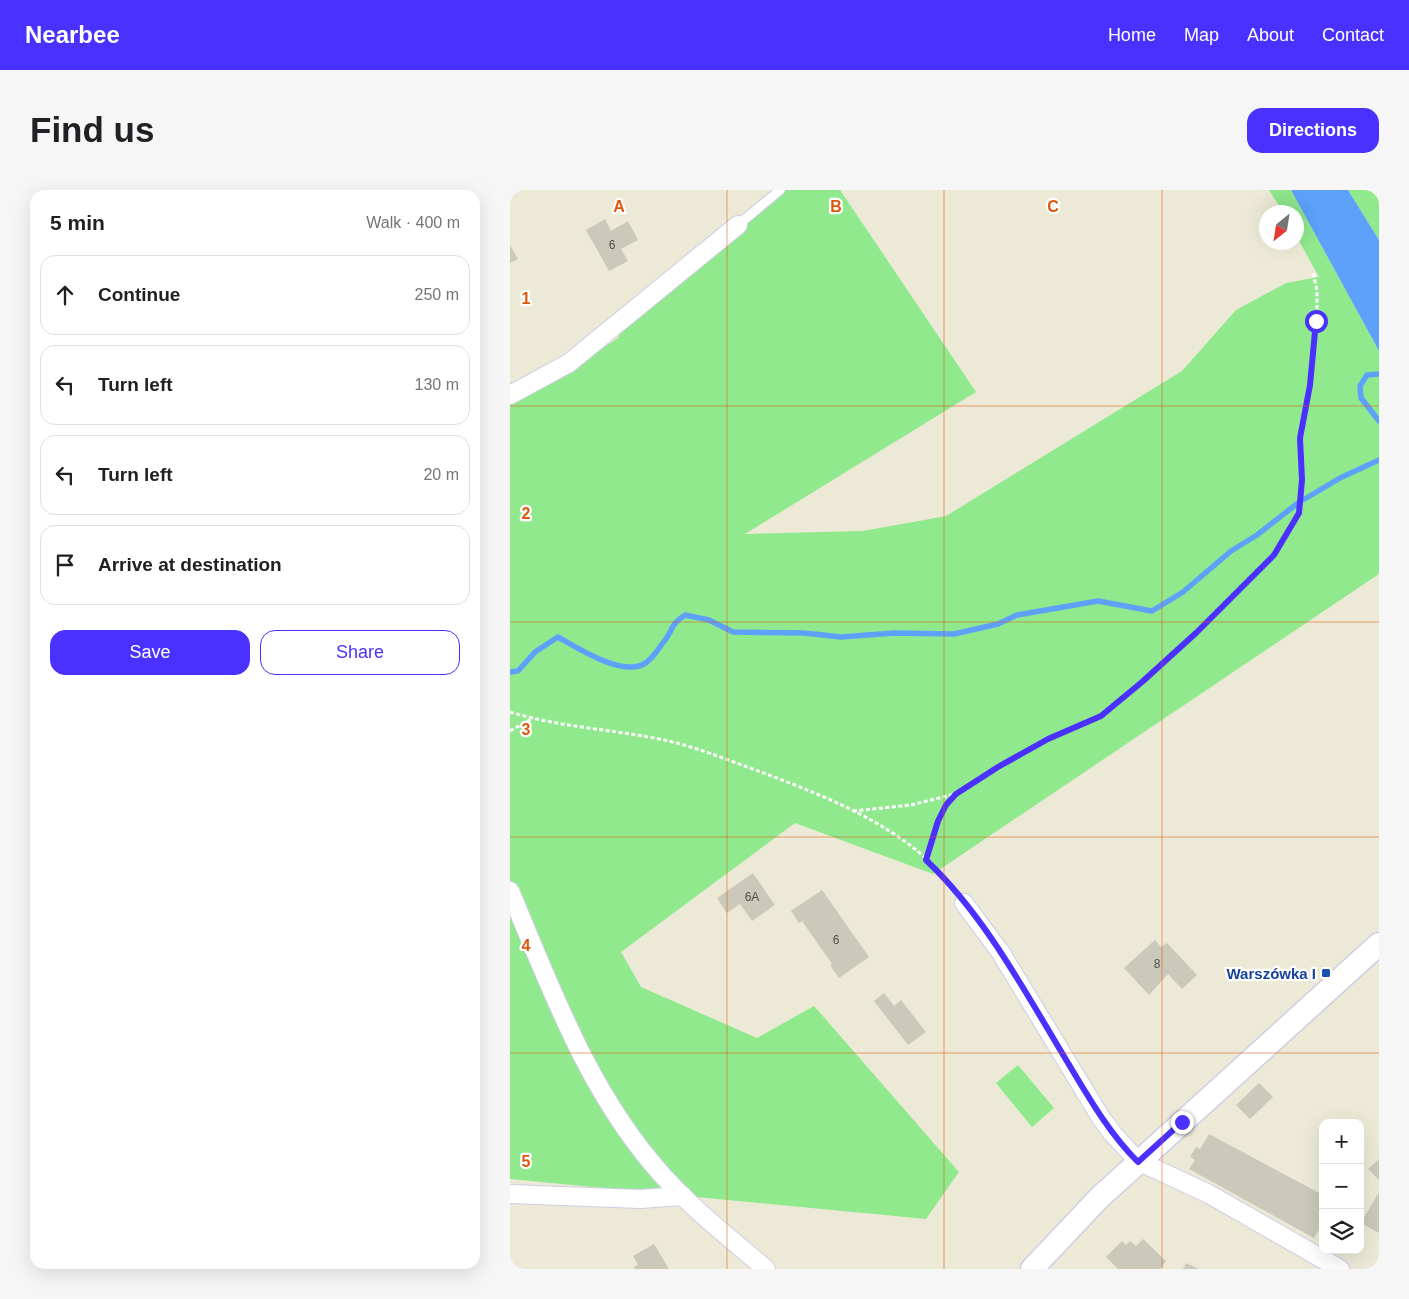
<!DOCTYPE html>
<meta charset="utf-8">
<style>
:root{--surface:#fff;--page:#f6f6f6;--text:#202124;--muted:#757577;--line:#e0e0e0;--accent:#4a31ff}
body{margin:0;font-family:Arial,sans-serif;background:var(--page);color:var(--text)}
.controls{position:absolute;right:15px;bottom:15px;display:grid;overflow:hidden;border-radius:10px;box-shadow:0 5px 20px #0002}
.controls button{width:45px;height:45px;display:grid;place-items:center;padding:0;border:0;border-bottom:1px solid var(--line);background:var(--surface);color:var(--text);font:25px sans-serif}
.compass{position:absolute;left:749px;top:15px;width:45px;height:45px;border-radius:50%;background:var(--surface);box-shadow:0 5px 20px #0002;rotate:210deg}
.stop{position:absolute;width:15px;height:15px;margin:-11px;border:4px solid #4a31ff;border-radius:50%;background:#fff}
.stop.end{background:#4a31ff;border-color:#fff;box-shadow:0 1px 5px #0008}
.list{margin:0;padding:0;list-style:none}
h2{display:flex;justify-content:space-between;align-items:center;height:65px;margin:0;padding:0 20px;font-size:21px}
h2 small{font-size:16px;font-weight:400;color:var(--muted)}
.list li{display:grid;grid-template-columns:32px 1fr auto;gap:15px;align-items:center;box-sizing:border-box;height:80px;margin:0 10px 10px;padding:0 10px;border:1px solid var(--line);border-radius:15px}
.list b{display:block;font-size:19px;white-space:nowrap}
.list em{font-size:16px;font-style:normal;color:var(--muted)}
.actions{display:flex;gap:10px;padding:15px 20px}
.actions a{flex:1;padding:11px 0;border:1px solid var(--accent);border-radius:15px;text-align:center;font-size:18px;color:var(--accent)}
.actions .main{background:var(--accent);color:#fff}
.icon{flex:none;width:28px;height:28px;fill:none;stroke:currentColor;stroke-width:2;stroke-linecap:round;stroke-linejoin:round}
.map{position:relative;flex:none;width:869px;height:1079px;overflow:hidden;border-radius:15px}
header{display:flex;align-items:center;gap:30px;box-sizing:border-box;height:70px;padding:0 25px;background:var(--accent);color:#fff}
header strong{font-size:24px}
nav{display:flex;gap:28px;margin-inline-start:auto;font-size:18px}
.intro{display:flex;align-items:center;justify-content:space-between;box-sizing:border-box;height:120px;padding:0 30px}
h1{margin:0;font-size:35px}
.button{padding:12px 22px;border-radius:15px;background:var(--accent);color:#fff;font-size:18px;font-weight:700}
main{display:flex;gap:30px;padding:0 30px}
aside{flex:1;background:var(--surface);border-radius:15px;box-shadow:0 5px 20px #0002}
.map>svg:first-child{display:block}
.green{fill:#90e98d}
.water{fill:#5ea1fb}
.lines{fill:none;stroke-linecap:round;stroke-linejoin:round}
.stream{stroke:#5ea1fb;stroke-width:5.5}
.building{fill:#cac9ba}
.service-casing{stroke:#cfcde3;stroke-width:11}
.minor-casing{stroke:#cfcde3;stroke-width:20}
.tertiary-casing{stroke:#cfcde3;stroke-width:25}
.path{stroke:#fff;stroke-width:3;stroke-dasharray:4 2.5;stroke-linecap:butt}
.service{stroke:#fff;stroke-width:9}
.minor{stroke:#fff;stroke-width:18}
.tertiary{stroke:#fff;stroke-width:22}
.route{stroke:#4a31ff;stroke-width:6}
.grid{fill:none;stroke:#de570d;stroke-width:1;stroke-opacity:0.55}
.transit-dot{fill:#1a4fb4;stroke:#fff;stroke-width:2}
.labels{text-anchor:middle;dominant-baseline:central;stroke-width:4.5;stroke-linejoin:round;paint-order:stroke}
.number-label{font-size:12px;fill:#50504c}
.transit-label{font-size:15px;font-weight:bold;fill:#164399;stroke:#fff;text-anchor:end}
.grid-label{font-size:16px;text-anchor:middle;font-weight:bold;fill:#de570d;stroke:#fff;stroke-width:4.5;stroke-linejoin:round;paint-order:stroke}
</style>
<header>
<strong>Nearbee</strong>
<nav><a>Home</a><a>Map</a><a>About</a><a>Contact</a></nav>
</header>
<div class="intro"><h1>Find us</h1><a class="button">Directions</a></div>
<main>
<aside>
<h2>5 min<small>Walk · 400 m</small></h2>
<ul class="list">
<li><svg class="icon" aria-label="ahead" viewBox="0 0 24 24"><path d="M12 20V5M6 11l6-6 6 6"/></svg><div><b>Continue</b></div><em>250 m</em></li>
<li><svg class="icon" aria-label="left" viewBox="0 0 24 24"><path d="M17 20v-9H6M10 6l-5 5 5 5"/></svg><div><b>Turn left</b></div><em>130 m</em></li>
<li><svg class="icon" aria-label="left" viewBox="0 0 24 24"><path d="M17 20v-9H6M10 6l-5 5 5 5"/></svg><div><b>Turn left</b></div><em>20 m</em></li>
<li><svg class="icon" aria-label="arrive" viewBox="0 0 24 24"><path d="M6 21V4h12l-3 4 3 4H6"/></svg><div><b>Arrive at destination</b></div></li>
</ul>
<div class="actions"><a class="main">Save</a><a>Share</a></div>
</aside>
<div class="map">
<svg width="869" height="1079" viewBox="0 0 869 1079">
<rect width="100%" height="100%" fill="#ecead7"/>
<!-- green -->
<g class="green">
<path d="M266,0H330L466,202L235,344L353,341L436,326L672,181L726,120L776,93L809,87L787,47L786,22H773L759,0H781L869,161V384L423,684L285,633L111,762L131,797L247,848L304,816L449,982L416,1029L0,989V210L64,177L108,148L118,123Z"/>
<path d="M838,0H865L869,6V50Z"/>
<path d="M508,875L544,918L522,937L486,893Z"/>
</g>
<!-- water -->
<path class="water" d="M781,0H838L869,50V161Z"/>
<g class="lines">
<!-- stream -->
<g class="stream">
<path d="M869,184L857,185L850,196L851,208L869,231"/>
<path d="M0,482L8,481L25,462L48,447C68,458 115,489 137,472C143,467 148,460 152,454C164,441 158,436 175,425L199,430L223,442L294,443L331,447L384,443L444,444L488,434L507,425L588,411L642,421L673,402L721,361L747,345L788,313L830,288L869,270"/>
</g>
</g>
<!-- building -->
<g class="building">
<path d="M95,29L101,41L118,31L128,50L111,59L118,71L99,81L76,40Z"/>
<path d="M0,55L8,69L0,73Z"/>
<path d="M243,683L265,715L242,731L230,714L217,723L207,708Z"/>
<path d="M312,700L359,767L329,788L320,775L322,774L292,731L289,733L281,721Z"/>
<path d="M645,750L651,757L657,753L687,785L672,799L658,784L639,805L614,778Z"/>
<path d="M374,803L384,816L391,810L416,842L398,855L364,811Z"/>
<path d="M749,893L763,907L740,929L726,915Z"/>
<path d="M699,944L813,1005V1032L804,1048L679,979L685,970L680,967L686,957L690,959Z"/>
<path d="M869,969V990L858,979Z"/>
<path d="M869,1002V1043L851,1033Z"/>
<path d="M633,1049L656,1071L650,1079H608L596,1067L612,1051L616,1055L620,1051L626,1056Z"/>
<path d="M144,1054L159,1079H125L124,1077L128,1075L123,1066Z"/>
<path d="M676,1073L689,1079H673Z"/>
</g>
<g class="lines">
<!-- service casing -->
<g class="service-casing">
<path id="service" d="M228,35L270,0"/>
</g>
<!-- minor casing -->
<g class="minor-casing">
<g id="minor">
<path d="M0,205L59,173L228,35"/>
<path d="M0,701C42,801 80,906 154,987C185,1021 221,1049 256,1079"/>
<path d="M454,713L491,763L591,928L603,944L628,971L699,1004L830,1079"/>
<path d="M0,1004L130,1009L173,1006"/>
</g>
</g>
<!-- tertiary casing -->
<g class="tertiary-casing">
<path id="tertiary" d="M522,1079L589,1008L869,754"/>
</g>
<!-- path -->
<g class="path">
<path d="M0,522C49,537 99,539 149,549C181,555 212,568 243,579C299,600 358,622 405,659C420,671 432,687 444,701"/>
<path d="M0,541L23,528"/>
<path d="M343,621L401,615L445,604"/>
<path d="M416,669L428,631L436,615L447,604L488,577L538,549L591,526L611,510L712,418L763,365L780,340L789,323L792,289L790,248L800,195L807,117V100L803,83"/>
</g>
<!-- service -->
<use href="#service" class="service"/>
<!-- minor -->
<use href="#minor" class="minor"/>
<!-- tertiary -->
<use href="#tertiary" class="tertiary"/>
</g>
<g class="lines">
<!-- route -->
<path class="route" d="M672,932L628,972C599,943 579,908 558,873C515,802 476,727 416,670L428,631L436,615L446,604L488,577L538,549L591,526L632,492L686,443L764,365L789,323L792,290L790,248L800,195L806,131"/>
</g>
<!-- grid -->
<path class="grid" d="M217,0V1079M434,0V1079M652,0V1079M0,216H869M0,432H869M0,647H869M0,863H869"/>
<!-- markers -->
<rect class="transit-dot" x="811" y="778" width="10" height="10" rx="2.5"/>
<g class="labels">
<!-- number labels -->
<g class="number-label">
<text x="102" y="55">6</text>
<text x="242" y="707">6A</text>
<text x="326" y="750">6</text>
<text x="647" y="774">8</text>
</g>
<!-- transit labels -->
<g class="transit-label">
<text x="806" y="783">Warszówka I</text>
</g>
</g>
<g class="grid-label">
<text x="109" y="22">A</text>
<text x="326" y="22">B</text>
<text x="543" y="22">C</text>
<text x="16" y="114">1</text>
<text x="16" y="329">2</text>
<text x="16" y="545">3</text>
<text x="16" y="761">4</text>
<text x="16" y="977">5</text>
</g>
</svg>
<div class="controls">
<button>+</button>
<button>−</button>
<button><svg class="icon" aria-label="layers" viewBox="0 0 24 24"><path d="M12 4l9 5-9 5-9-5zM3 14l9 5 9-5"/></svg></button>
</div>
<svg class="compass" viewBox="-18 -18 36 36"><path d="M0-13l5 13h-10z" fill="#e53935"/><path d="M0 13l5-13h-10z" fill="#757577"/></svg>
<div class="stop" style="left:806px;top:131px"></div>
<div class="stop end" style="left:672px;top:932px"></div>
</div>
</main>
